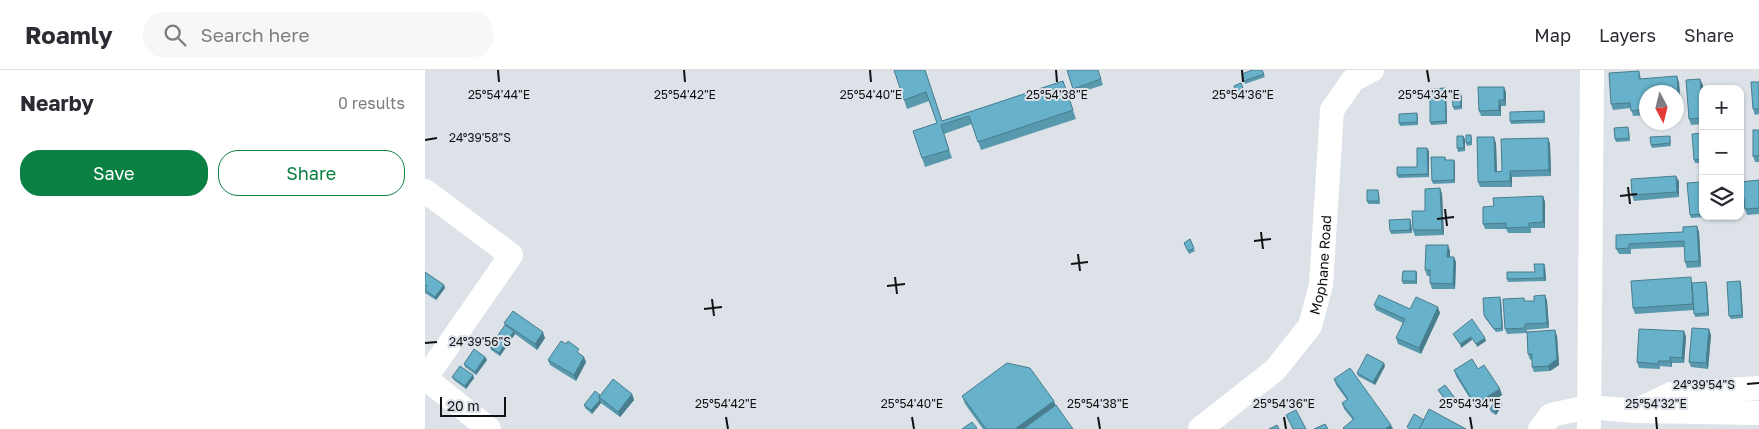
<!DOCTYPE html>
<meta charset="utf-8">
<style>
:root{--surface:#fff;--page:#f7f7f7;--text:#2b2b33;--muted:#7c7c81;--line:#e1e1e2;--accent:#0b8043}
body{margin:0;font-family:"Golos Text",sans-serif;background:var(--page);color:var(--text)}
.controls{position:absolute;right:15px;top:15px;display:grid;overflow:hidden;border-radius:10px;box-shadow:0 1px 4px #0004}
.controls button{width:45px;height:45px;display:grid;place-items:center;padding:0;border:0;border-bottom:1px solid var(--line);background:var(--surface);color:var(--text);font:25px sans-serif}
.compass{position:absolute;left:1214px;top:15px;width:45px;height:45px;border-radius:50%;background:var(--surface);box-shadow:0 1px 4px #0004;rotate:173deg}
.scale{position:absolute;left:15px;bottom:12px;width:66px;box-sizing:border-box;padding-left:5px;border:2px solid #0f1113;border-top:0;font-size:14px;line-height:18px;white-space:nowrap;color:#0f1113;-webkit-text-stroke:4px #dde2e9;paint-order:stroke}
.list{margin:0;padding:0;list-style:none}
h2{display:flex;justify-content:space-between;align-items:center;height:65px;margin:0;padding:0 20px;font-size:21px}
h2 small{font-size:16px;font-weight:400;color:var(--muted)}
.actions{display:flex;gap:10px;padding:15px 20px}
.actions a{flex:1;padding:11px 0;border:1px solid var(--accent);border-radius:20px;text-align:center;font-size:18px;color:var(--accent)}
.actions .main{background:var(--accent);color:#fff}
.icon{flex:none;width:28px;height:28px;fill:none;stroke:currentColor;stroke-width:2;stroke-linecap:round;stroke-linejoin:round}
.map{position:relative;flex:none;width:1334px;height:359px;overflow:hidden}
header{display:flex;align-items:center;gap:30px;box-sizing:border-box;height:70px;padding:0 25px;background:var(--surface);border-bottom:1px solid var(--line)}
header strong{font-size:24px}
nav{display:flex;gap:28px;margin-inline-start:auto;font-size:18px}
.search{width:350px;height:45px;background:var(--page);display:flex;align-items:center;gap:12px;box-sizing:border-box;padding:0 18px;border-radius:20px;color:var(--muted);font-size:19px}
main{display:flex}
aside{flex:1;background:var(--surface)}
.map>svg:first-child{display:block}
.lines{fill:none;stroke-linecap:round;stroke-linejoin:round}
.minor{stroke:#fff;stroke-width:24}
.wall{fill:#5999ae}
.shaded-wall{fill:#487d8d}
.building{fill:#67b2ca;stroke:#487d8d}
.ticks{fill:none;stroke:#0f1113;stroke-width:2}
.labels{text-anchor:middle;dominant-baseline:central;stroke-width:4;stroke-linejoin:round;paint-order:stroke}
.street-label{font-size:14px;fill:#0f1113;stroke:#dde2e9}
.ticks-label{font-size:12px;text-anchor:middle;fill:#0f1113;stroke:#dde2e9;stroke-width:4;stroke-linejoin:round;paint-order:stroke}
</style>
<header>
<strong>Roamly</strong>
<div class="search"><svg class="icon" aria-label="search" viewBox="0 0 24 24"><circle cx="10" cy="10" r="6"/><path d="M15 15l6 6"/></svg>Search here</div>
<nav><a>Map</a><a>Layers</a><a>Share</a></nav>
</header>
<main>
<aside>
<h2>Nearby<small>0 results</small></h2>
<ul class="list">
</ul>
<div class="actions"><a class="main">Save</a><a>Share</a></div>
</aside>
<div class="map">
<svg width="1334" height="359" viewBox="0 0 1334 359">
<rect width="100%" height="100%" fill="#dde2e9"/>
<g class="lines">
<!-- minor -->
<g class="minor">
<path d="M0,121L86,185L0,309"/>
<path d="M0,308L64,359"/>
<path d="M1217,338L1246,324L1334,318"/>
<path id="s1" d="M775,359L850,300L885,256L896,215L907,40L928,10L947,0"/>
<path d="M1115,359L1126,345L1163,337L1212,341L1334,343"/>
<path d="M1164,359L1167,0"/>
</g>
</g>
<!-- wall -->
<g class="wall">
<path d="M469,0H500L517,51L638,11L651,49L556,80L547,54L519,64L527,88L500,97L488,61L512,53L504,31L482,39Z"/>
<path d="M642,0H673L678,15L650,24Z"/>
<path d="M837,0L840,7L820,14L819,11Z"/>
<path d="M1214,1L1216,9L1254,12L1256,43H1252V22H1222V45L1208,46L1206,38L1188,40L1186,34Z"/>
<path d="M1334,12V44L1330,45L1328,39Z"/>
<path d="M816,13L821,26L814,29L809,16Z"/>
<path d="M1278,15V54L1266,55L1264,49Z"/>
<path d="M1021,21L1022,54L1006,55L1005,52Z"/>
<path d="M1081,22V36H1076V46H1056L1054,41Z"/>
<path d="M1037,26V39L1029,40L1028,37Z"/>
<path d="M1119,41L1120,44V53L1086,54L1085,51Z"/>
<path d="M992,43L993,47V55L975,56L974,53Z"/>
<path d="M1204,60L1205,71L1191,72L1190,69Z"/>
<path d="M1334,60V92H1330L1328,86Z"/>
<path d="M1278,63V93H1270L1269,90Z"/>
<path d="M1046,65L1047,68V75L1042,76L1041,73Z"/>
<path d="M1038,66L1040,69V81L1033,82L1032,78Z"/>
<path d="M1245,66L1246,76L1227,78L1226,75Z"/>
<path d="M1123,68L1125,74L1126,106L1087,107V117H1055L1053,112L1071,73L1072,102L1077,101Z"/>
<path d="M1004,81V107L973,108L972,105L992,97Z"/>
<path d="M1020,87L1021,90H1029L1030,93V113L1008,114L1007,111Z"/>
<path d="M1334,110V144L1322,145L1320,139L1319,134L1315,135V112Z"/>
<path d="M1254,111V127L1209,131L1207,125Z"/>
<path d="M1276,115L1278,146L1279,147L1266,148L1265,145Z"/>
<path d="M1015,118L1017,124L1019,165L990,166L988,160Z"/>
<path d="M954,123L955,134H943L942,131Z"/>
<path d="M1118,126L1120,132V158H1106V163H1083L1081,159H1060L1058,154L1069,136Z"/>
<path d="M985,149L986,152L987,163L966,164L965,161Z"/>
<path d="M1272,156L1274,162L1276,197L1262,198L1260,192V177L1206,179V184H1194L1191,179V165L1258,162Z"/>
<path d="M765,169L770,181L764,184L759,173Z"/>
<path d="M1025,181V187L1031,192L1030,219H1007L1005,213V206H1002L1000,200Z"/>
<path d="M1119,194L1120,197L1121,211L1083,212L1082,209L1110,202Z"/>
<path d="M991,201L992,204V214H978L977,211Z"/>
<path d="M0,202L19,215L20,218L11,230L0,223V219L1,218L0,217Z"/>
<path d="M1315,211L1316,214L1318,248L1306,249L1304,246Z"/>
<path d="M1268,213L1282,215L1284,246L1270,247L1269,240L1210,244L1208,238Z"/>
<path d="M1120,225L1122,231L1124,258L1102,260V262L1132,266L1134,295L1125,301L1109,302L1107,297V289L1105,290L1103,284L1102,263L1082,264L1080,259L1099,228L1100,231H1109Z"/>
<path d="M1076,230L1078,261L1071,262L1060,248L1059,245Z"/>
<path d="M949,235L1015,243L996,284L973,274L971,268L978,253L951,240Z"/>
<path d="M79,253L120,268L112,280L90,264L75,286L66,280L65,277L80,255Z"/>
<path d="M1259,261L1261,267L1259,293H1247V297L1235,296V299L1214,298L1212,292Z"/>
<path d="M1286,265L1283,299L1266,297L1264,292Z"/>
<path d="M156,284L161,292L151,311L125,295L123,290Z"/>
<path d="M60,287L62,290L51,305L40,297L39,294Z"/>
<path d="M960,296L950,315L933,306L932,303Z"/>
<path d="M1053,299L1075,319L1077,325L1052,340L1031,306L1029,300Z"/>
<path d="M48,305L49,308L41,319L29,310L27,307Z"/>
<path d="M909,309L968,359H918V358L928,350L919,339L917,333L922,330L911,315Z"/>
<path d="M1013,320L1031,331L1024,336L1015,323Z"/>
<path d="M207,324L209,330L195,347L176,333L167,344L160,338L159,335L175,325Z"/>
<path d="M537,326L630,335L648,359H558L540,334Z"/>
<path d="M1077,335L1071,345L1066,342L1065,339Z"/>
</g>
<!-- shaded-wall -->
<g class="shaded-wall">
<path d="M1252,6L1254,12L1256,43L1254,37Z"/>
<path d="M1275,9L1278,15V41Z"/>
<path d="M1079,17L1081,22V36L1079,30Z"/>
<path d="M1020,18L1021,21L1022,54L1021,51Z"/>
<path d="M1035,23L1037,26V39L1036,36Z"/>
<path d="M1074,30L1076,36V46L1074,40Z"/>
<path d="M1316,63L1317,66L1318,82L1317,79Z"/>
<path d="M1038,66L1040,69V81L1039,78Z"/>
<path d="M1069,67L1071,73L1072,107L1070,102Z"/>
<path d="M1123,68L1125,74L1126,106L1124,100Z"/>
<path d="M1002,78L1004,81V107L1003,104Z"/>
<path d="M1029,90L1030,93V113L1029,110Z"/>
<path d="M1085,101L1087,107V117L1085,111Z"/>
<path d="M1251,106L1254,111V127L1252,122Z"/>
<path d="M1015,118L1017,124L1019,165L1017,160Z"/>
<path d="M1118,126L1120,132V158L1118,152Z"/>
<path d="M985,149L986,152L987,163L985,160Z"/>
<path d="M1272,156L1274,162L1276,197L1274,191Z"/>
<path d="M1023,175L1025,181V192L1022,187Z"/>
<path d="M1029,187L1031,192L1030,219L1028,214Z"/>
<path d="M1119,194L1120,197L1121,211L1119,208Z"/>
<path d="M991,201L992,204V214L991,211Z"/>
<path d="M1315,211L1316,214L1318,248L1317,245Z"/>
<path d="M1281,212L1282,215L1284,246L1283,243Z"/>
<path d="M19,215L20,218L11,230L10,227Z"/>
<path d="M1120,225L1122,231L1124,258L1122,253Z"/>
<path d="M1075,227L1076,230L1078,261L1077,258Z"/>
<path d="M1013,237L1015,243L996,284L994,278Z"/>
<path d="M1284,259L1286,265L1283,299L1281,293Z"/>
<path d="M1130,260L1132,266L1134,295L1125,301L1123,296Z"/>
<path d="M89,261L90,264L75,286L74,283Z"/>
<path d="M1259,261L1261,267L1259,293L1257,288Z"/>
<path d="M118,262L120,268L112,280L110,274Z"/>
<path d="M1046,267L1047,270L1036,278L1035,274Z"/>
<path d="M1060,268L1061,271L1052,277L1051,274Z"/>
<path d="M60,287L62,290L51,305L50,302Z"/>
<path d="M159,287L161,292L151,311L149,305Z"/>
<path d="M1245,287L1247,293V297L1245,291Z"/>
<path d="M959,293L960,296L950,315L948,312Z"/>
<path d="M48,305L49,308L41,319L40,316Z"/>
<path d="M1075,319L1077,325L1052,340L1050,334Z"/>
<path d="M207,324L209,330L195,347L193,342Z"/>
<path d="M1030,328L1031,331L1024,336L1023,333Z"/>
<path d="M175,330L176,333L167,344L166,340Z"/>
<path d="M629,331L632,339L603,359H590Z"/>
<path d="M1076,332L1077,335L1071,345L1070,342Z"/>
<path d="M966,355L968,359H960Z"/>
</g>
<!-- building -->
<g class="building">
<path d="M469,0H500L517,51L638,11L648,40L553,72L544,46L516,55L524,80L497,88L488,61L512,53L501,22L479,30Z"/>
<path d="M642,0H673L676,9L648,19Z"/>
<path d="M827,0H837L839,4L819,11L817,4Z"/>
<path d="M1214,1V9L1252,6L1254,37H1252V22H1222V39L1206,41L1205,33L1186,34L1184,3Z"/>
<path d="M1275,9L1278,48L1264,49L1261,10Z"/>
<path d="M1326,12H1334V39H1328Z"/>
<path d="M816,13L820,23L813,26L809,16Z"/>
<path d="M1053,17H1079V30H1074V40L1054,41Z"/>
<path d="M1020,18L1021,51L1005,52V19Z"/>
<path d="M1027,23H1035L1036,36L1028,37Z"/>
<path d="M1119,41V50L1085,51V42Z"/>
<path d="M992,43V52L974,53V44Z"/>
<path d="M1203,57L1204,68L1190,69L1189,58Z"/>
<rect x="1328" y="60" width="6" height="26"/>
<path d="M1278,63V89L1269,90L1267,64Z"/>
<path d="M1315,63L1317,79H1315Z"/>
<path d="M1041,65H1046V72L1041,73Z"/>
<path d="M1032,66H1038L1039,78H1032Z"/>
<path d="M1245,66V73L1226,75L1225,67Z"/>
<path d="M1052,67H1069L1070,102L1077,101L1076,69L1123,68L1124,100L1085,101V111L1053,112Z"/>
<path d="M992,78H1002L1003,104L972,105V97H992Z"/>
<path d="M1006,87H1020V90H1029V110L1007,111Z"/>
<path d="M1251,106L1252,122L1207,125L1206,109Z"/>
<path d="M1334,110V138L1320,139L1319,128L1315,129V112Z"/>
<path d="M1275,112L1278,144L1265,145L1262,113Z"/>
<path d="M1015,118L1017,160H988L987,141H1000V119Z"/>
<path d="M942,120H953L954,131H942Z"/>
<path d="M1118,126V152L1104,153V157L1081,158V153L1058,154V137L1069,136L1068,128Z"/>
<path d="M985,149V160L965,161L964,150Z"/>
<path d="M1272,156L1274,191L1260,192L1259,171L1204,174V178L1191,179V165L1258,162V157Z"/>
<path d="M765,169L769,178L763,181L759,173Z"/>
<path d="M1001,175H1023L1022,187H1029L1028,214L1005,213V200H1000Z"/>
<path d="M1109,194H1119V208L1082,209V202H1110Z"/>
<path d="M978,201H991V211H977Z"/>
<path d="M0,202L19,215L10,227L0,220L2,216L0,215Z"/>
<path d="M1266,207L1268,234L1208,238L1206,211Z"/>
<path d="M1315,211L1317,245L1304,246L1302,212Z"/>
<path d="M1281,212L1283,243L1269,244L1267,213Z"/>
<path d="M954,225L985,239L991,227L1013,237L994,278L971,268L980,249L949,235Z"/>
<path d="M1120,225L1122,253L1100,254V258L1080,259L1078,229L1099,228V231H1109V226Z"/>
<path d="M1075,227L1077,258L1069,259L1059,245L1058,228Z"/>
<path d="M88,241L118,262L110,274L79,253Z"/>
<path d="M1047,249L1060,268L1051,274L1046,267L1035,274L1028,264Z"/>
<path d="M80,255L89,261L74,283L65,277Z"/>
<path d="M1267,258L1284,259L1281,293L1264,292Z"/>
<path d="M1214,259L1259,261L1257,288L1245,287V291H1233V294L1212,292Z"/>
<path d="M1130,260L1132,289L1123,296L1107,297V284H1103L1102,262Z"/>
<path d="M136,271L141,274L143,271L154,279L152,282L159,287L149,305L123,290Z"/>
<path d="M49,279L60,287L50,302L39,294Z"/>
<path d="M942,284L959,293L948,312L932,303Z"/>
<path d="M1047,289L1053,299L1059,295L1075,319L1050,334L1029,300Z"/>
<path d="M582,293L605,298L629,331L590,359H561L537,326Z"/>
<path d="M35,296L48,305L40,316L27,307Z"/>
<path d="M925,298L966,355L960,359H919L918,358L929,349L917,333L923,329L909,309Z"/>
<path d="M188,309L207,324L193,342L174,327Z"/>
<path d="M1020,315L1030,328L1023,333L1013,320Z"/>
<path d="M170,321L175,325L174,327L175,330L166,340L159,335Z"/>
<path d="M1071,329L1076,332L1070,342L1065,339Z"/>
<path d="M631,335L648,359H598Z"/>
<path d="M1004,339L1041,359H994Z"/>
<path d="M871,340L881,359H868L861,345Z"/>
<path d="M989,344L999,350L994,359H985L982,357Z"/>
<path d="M547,352L552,358L550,359H537Z"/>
<path d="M900,354L903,359H889Z"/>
<path d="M852,355L854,359H844Z"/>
</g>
<!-- ticks -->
<path class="ticks" d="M73,0L74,12M259,0L260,12M445,0L446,12M631,0L632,12M817,0L818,12M1002,0L1004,12M0,70L12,68M1203,117L1205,134M1195,126L1212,124M1020,139L1022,156M1012,149L1029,147M836,162L838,179M829,171L846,169M653,184L655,201M646,194L663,192M470,207L472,224M462,216L480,214M287,229L289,246M279,239L297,237M0,273L12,272M1322,314L1334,313M301,347L303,359M487,347L489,359M673,347L675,359M859,347L861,359M1045,347L1047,359M1231,347L1232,359"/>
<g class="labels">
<!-- street labels -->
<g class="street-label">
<text stroke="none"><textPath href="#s1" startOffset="214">Mophane Road</textPath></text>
</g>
</g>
<g class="ticks-label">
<text x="74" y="29">25°54'44"E</text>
<text x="260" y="29">25°54'42"E</text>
<text x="446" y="29">25°54'40"E</text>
<text x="632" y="29">25°54'38"E</text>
<text x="1004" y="29">25°54'34"E</text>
<text x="818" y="29">25°54'36"E</text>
<text x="55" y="72">24°39'58"S</text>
<text x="55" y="276">24°39'56"S</text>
<text x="1279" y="319">24°39'54"S</text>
<text x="301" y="338">25°54'42"E</text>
<text x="487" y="338">25°54'40"E</text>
<text x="673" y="338">25°54'38"E</text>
<text x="859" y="338">25°54'36"E</text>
<text x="1045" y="338">25°54'34"E</text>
<text x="1231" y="338">25°54'32"E</text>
</g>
</svg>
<div class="controls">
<button>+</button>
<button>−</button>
<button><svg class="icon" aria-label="layers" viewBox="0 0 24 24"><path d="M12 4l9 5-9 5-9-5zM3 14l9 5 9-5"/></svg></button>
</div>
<svg class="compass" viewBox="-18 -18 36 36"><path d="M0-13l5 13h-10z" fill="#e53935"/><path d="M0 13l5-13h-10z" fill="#7c7c81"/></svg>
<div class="scale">20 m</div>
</div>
</main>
